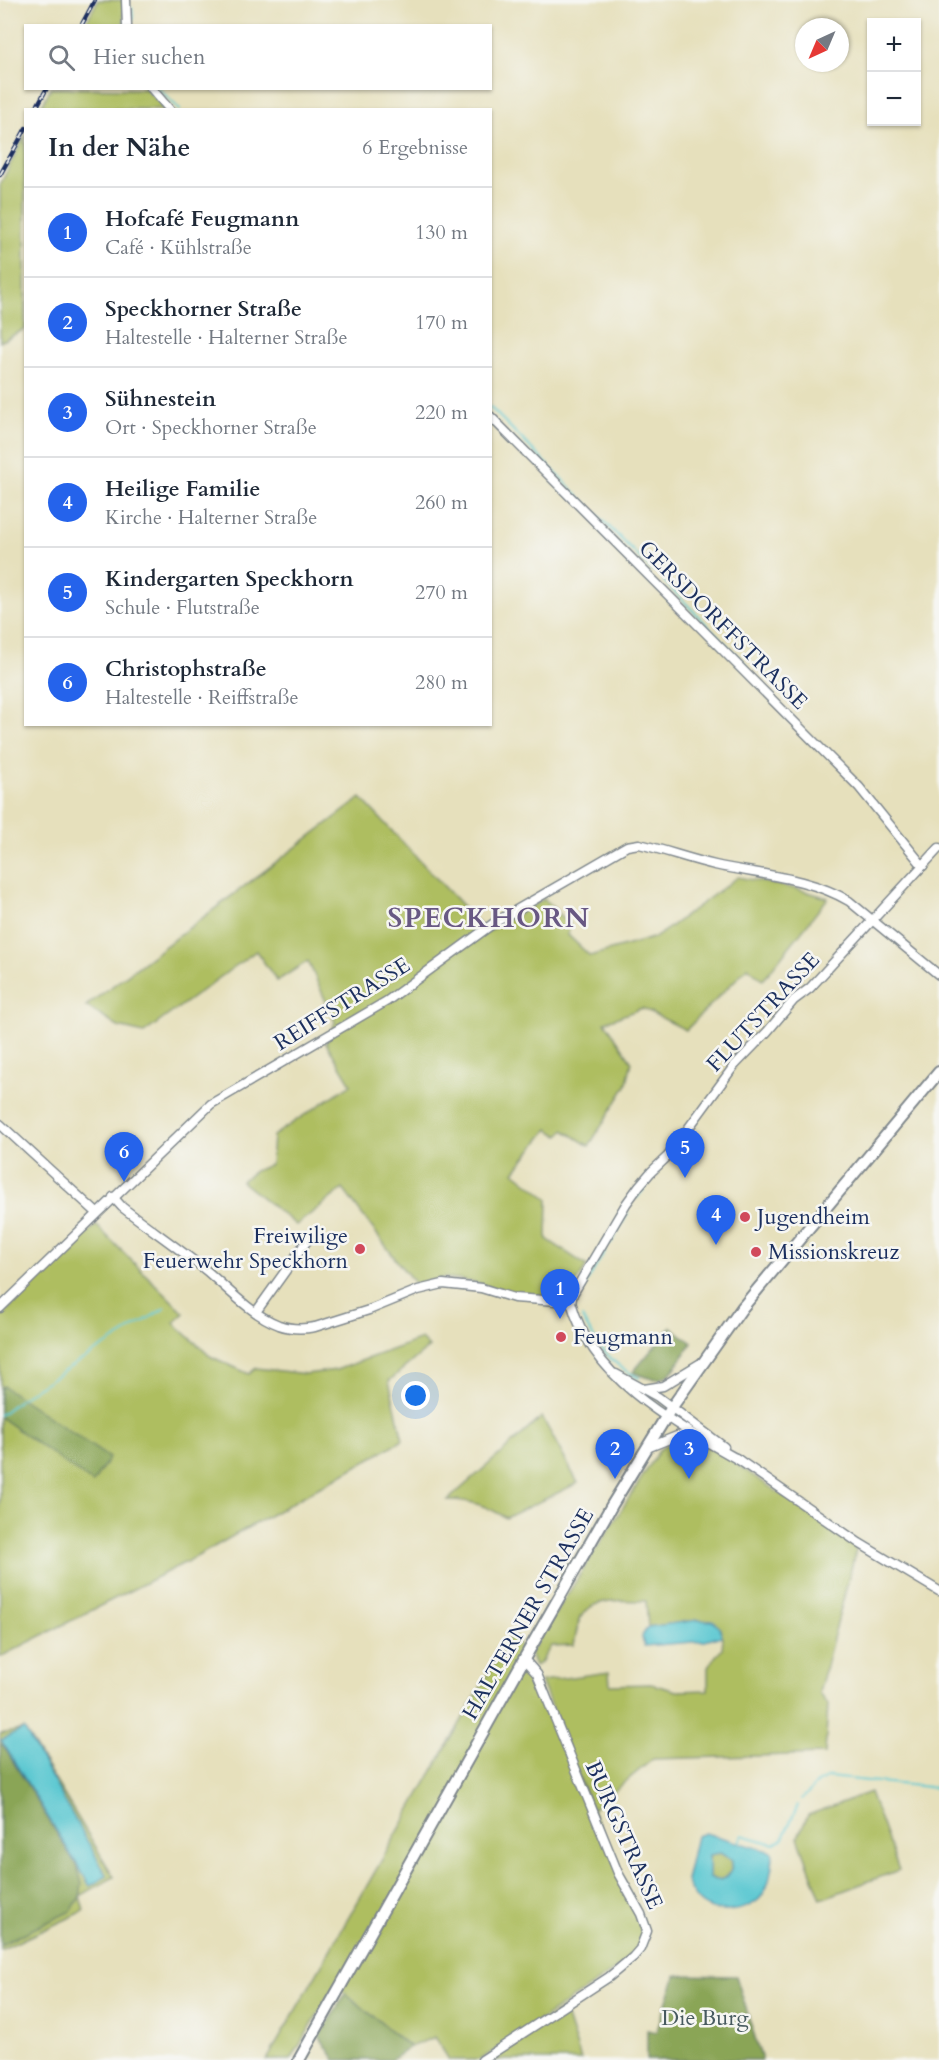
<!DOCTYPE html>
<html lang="de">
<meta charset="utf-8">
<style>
:root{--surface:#fff;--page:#f6f6f7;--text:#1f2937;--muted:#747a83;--line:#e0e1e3;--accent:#2563eb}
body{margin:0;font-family:Cardo,serif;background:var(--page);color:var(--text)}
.controls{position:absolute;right:18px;top:18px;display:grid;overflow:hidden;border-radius:0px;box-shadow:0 2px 4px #0004}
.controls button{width:54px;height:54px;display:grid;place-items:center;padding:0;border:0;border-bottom:2px solid var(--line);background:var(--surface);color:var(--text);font:30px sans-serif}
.compass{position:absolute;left:795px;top:18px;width:54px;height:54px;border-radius:50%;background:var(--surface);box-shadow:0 2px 4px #0004;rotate:224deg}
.you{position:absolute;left:416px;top:1396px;width:21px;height:21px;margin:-15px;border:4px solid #fff;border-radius:50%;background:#1a73e8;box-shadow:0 0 0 9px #1a73e833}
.badge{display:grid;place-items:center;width:39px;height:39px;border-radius:50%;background:var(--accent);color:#fff;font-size:20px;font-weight:700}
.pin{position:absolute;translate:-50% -50px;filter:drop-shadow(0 2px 3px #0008)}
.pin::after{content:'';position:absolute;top:32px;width:21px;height:18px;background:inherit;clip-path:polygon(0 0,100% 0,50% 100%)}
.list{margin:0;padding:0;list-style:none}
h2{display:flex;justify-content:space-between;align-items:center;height:78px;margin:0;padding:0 24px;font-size:26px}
h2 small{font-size:20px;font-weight:400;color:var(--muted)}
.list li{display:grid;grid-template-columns:39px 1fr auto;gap:18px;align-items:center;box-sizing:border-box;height:90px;padding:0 24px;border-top:2px solid var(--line)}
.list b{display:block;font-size:22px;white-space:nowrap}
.list p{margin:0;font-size:20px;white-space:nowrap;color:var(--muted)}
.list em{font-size:20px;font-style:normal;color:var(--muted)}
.icon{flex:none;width:33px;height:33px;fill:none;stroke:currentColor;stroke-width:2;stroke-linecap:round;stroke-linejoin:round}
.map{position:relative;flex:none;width:939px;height:2060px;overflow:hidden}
.search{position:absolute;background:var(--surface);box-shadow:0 2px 4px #0004;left:24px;top:24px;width:468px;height:66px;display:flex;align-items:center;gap:15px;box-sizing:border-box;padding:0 21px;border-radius:0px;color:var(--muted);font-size:22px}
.panel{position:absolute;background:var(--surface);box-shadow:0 2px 4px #0004;left:24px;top:108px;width:468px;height:618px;border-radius:0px}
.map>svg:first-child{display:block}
.green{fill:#aebe60;stroke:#64765f;stroke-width:1.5}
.forest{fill:#8aa556;stroke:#526a5a;stroke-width:1.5}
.water{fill:#5bc8d1;stroke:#3b7c98;stroke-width:1.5;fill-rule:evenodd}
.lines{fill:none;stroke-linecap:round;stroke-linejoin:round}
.stream{stroke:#5bc8d1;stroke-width:2}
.minor-casing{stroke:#80888d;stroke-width:11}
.major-casing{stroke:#80888d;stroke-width:14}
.minor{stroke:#fff;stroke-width:8}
.major{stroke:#fff;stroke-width:10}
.rail-casing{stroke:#1b2f5e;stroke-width:4.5}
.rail{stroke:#f6f6f2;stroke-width:2;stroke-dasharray:7;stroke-linecap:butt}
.poi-dot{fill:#d1495b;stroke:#f6f6f2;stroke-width:2}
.labels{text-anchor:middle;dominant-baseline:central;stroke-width:5;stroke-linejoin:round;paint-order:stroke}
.street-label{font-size:22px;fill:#1b2f5e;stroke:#f6f6f2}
.poi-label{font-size:22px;fill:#1b2f5e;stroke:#f6f6f2;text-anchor:start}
.park-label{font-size:22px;fill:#475a5f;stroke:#f6f6f2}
.district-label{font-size:28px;font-weight:bold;letter-spacing:1.5px;fill:#685883;stroke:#f6f6f2}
</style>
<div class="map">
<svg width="939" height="2060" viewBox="0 0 939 2060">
<rect width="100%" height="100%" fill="#f6f6f2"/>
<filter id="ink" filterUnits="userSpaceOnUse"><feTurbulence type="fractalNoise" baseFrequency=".0167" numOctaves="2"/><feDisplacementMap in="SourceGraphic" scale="12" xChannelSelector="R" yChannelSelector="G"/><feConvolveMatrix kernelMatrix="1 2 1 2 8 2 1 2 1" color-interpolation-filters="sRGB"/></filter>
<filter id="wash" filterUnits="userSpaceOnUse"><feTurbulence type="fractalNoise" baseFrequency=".008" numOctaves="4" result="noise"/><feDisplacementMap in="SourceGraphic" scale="24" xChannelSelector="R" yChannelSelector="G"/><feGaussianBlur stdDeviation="1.35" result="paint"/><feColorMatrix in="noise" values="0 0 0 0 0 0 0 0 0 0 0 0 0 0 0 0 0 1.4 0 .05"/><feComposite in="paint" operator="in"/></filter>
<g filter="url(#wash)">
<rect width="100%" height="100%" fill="#e6e0bc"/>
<!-- green -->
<g class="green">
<path d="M98,0H123L124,25L84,26Z"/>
<path d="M51,88L146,89L165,109L39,110Z"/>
<path d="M25,135V329L0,342V185Z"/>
<path d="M361,798L487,932L544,899L570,924L568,935L590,956L656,937L738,877L797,889L828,898L763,980L748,967L686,1030L642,1008L605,1022L632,1062L626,1086L589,1146L564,1130L559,1136L548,1129L514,1172L548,1199L547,1239L587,1266L568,1295L563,1297L509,1294L484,1285L458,1279L443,1278L416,1284L403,1269L343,1189L296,1225L241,1181L255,1171L271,1164L273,1136L351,1084L326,1043L335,1022L308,961L277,981L256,951L144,1033L118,1027L86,1006Z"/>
<path d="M96,1225L184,1313L174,1323L210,1356L249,1374L256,1368L306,1374L336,1370L421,1339L429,1347L389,1381L403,1440L196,1557L0,1657V1317Z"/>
<path d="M542,1417L578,1483L506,1518C487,1506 471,1500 448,1500Z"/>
<path d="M688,1438L695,1439L726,1457L857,1546L819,1693L828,1704L825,1754L653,1759L592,1809L541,1681L609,1672L610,1685L651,1684L677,1691L708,1690V1666L722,1648L723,1638L719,1627L698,1620L648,1627L646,1601C627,1601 597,1596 583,1614C577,1622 576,1635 574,1645L551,1646L541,1662L535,1666L530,1653L660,1449L674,1440Z"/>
<path d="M513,1631L646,1932L644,1939L624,1964L480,2060H449L435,2037L410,2047L335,1985L291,2060H267Z"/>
<path d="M24,1729L114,1877L80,1896L84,1911L0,1950V1945L34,1928L77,1866L4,1745H0V1734Z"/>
<path d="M870,1792L899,1870L821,1899L798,1837L808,1815Z"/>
<path d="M720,1853L732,1860C733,1875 724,1884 709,1878V1854Z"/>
<path d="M564,2008L581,2060H485Z"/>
</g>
<!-- forest -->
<g class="forest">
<path d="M671,1327L692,1343C672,1370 670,1390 633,1372Z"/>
<path d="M3,1386L109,1458L93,1483L0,1417V1390Z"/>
<path d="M0,1745H3L77,1866L82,1884L80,1897L71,1911L0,1945Z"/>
<path d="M676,1975L736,1976L762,2060H647V2030L656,2032Z"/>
<path d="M346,1993L355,2001L410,2047L391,2060H335L319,2036Z"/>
</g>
<!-- water -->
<g class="water">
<path d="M698,1620L713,1621L719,1627L722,1636L705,1641L644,1646L642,1636L648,1627Z"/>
<path d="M24,1729L107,1876L90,1886L1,1740Z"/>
<path d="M705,1833L772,1852C774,1858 772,1860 772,1866C770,1878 767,1893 757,1901C743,1912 717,1915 702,1904C694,1898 690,1890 686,1881L696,1836ZM720,1853L732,1860C733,1875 724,1884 709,1878V1855Z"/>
</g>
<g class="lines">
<!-- stream -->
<g class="stream">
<path d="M132,8L133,19"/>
<path d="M158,88L180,110"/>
<path d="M490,407L653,571"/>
<path d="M664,581L747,666"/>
<path d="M637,1198L646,1186"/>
<path d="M610,1244L628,1213"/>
<path d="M582,1290L605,1251"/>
<path d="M582,1317C595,1343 612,1366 639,1378"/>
<path d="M0,1415L27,1394L165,1308"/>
<path d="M802,1799L819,1782L828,1777L939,1788"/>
<path d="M739,1842L742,1835L774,1844L782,1840L798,1805"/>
</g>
</g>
</g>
<g filter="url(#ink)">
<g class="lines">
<!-- minor casing -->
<g class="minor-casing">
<g id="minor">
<path d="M126,0L127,26"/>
<path d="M151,88L170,110"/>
<path d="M490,416L859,787L923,866"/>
<path d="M0,1124L97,1213"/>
<path d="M113,1197L122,1207C150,1229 180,1249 208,1272C230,1291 251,1314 279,1325C290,1329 304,1329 315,1327L369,1310L418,1290L443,1284L481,1288L514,1298L571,1302C593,1381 673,1423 739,1460"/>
<path d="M571,1302L573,1294L626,1204L639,1186L651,1172L668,1156L734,1066L767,1032L794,1000L810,988L939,848"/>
<path d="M0,1308L211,1104L387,1001L494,923L627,846L639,844C665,850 689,859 715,865C761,875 808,877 849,901L939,975"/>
<path d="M256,1312L309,1238"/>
<path d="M616,1374L658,1397L724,1447"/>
<path d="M644,1389L663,1386L701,1363"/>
<path d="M647,1448L677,1436L692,1434"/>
<path d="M736,1458L859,1543L939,1591"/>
<path d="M482,2060L609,1977L633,1957L640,1949L647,1931L641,1914L618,1873L537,1674L524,1659"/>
</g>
</g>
<!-- major casing -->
<g class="major-casing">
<path id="major" d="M299,2060L524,1659L612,1505L672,1407L742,1308L939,1072"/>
</g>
<!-- minor -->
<use href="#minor" class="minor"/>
<!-- major -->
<use href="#major" class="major"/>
<!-- rail casing -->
<g class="rail-casing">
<g id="rail">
<path d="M81,26L95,0"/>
<path d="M35,110L47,88"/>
<path d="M0,175L26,128"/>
</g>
</g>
<!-- rail -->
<use href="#rail" class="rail"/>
</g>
</g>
<!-- markers -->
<g class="poi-dot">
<circle cx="745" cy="1217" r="6"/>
<circle cx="360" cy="1249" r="6"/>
<circle cx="756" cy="1252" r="6"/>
<circle cx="561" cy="1337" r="6"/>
</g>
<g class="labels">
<!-- street labels -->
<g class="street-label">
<text transform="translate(723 625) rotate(45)">GERSDORFFSTRASSE</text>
<text transform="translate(342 1004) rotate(-32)">REIFFSTRASSE</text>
<text transform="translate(763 1012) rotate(-47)">FLUTSTRASSE</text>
<text transform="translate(528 1614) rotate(-60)">HALTERNER STRASSE</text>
<text transform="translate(624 1835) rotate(66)">BURGSTRASSE</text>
</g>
<!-- poi labels -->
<g class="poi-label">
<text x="757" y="1217">Jugendheim</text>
<text x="348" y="1236" text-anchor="end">Freiwilige<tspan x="348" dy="25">Feuerwehr Speckhorn</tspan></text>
<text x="768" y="1252">Missionskreuz</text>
<text x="573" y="1337">Feugmann</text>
</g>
<!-- park labels -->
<g class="park-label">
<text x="705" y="2018">Die Burg</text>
</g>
<!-- district labels -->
<g class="district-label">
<text x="489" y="918">SPECKHORN</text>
</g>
</g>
</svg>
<div class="controls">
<button>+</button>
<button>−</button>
</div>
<svg class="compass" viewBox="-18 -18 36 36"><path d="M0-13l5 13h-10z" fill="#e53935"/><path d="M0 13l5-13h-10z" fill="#747a83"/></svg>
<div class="you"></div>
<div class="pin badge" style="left:560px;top:1319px">1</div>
<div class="pin badge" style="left:615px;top:1479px">2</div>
<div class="pin badge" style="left:689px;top:1479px">3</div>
<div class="pin badge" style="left:716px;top:1245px">4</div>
<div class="pin badge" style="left:685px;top:1178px">5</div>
<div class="pin badge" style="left:124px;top:1182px">6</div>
<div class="search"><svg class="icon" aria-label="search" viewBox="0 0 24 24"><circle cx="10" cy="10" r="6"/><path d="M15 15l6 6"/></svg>Hier suchen</div>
<section class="panel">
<h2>In der Nähe<small>6 Ergebnisse</small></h2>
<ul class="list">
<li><span class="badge">1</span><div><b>Hofcafé Feugmann</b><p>Café · Kühlstraße</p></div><em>130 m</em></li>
<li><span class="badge">2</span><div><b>Speckhorner Straße</b><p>Haltestelle · Halterner Straße</p></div><em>170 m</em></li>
<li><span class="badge">3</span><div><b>Sühnestein</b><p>Ort · Speckhorner Straße</p></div><em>220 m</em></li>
<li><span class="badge">4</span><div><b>Heilige Familie</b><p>Kirche · Halterner Straße</p></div><em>260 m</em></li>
<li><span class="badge">5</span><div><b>Kindergarten Speckhorn</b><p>Schule · Flutstraße</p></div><em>270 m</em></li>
<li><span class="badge">6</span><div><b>Christophstraße</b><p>Haltestelle · Reiffstraße</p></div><em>280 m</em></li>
</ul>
</section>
</div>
